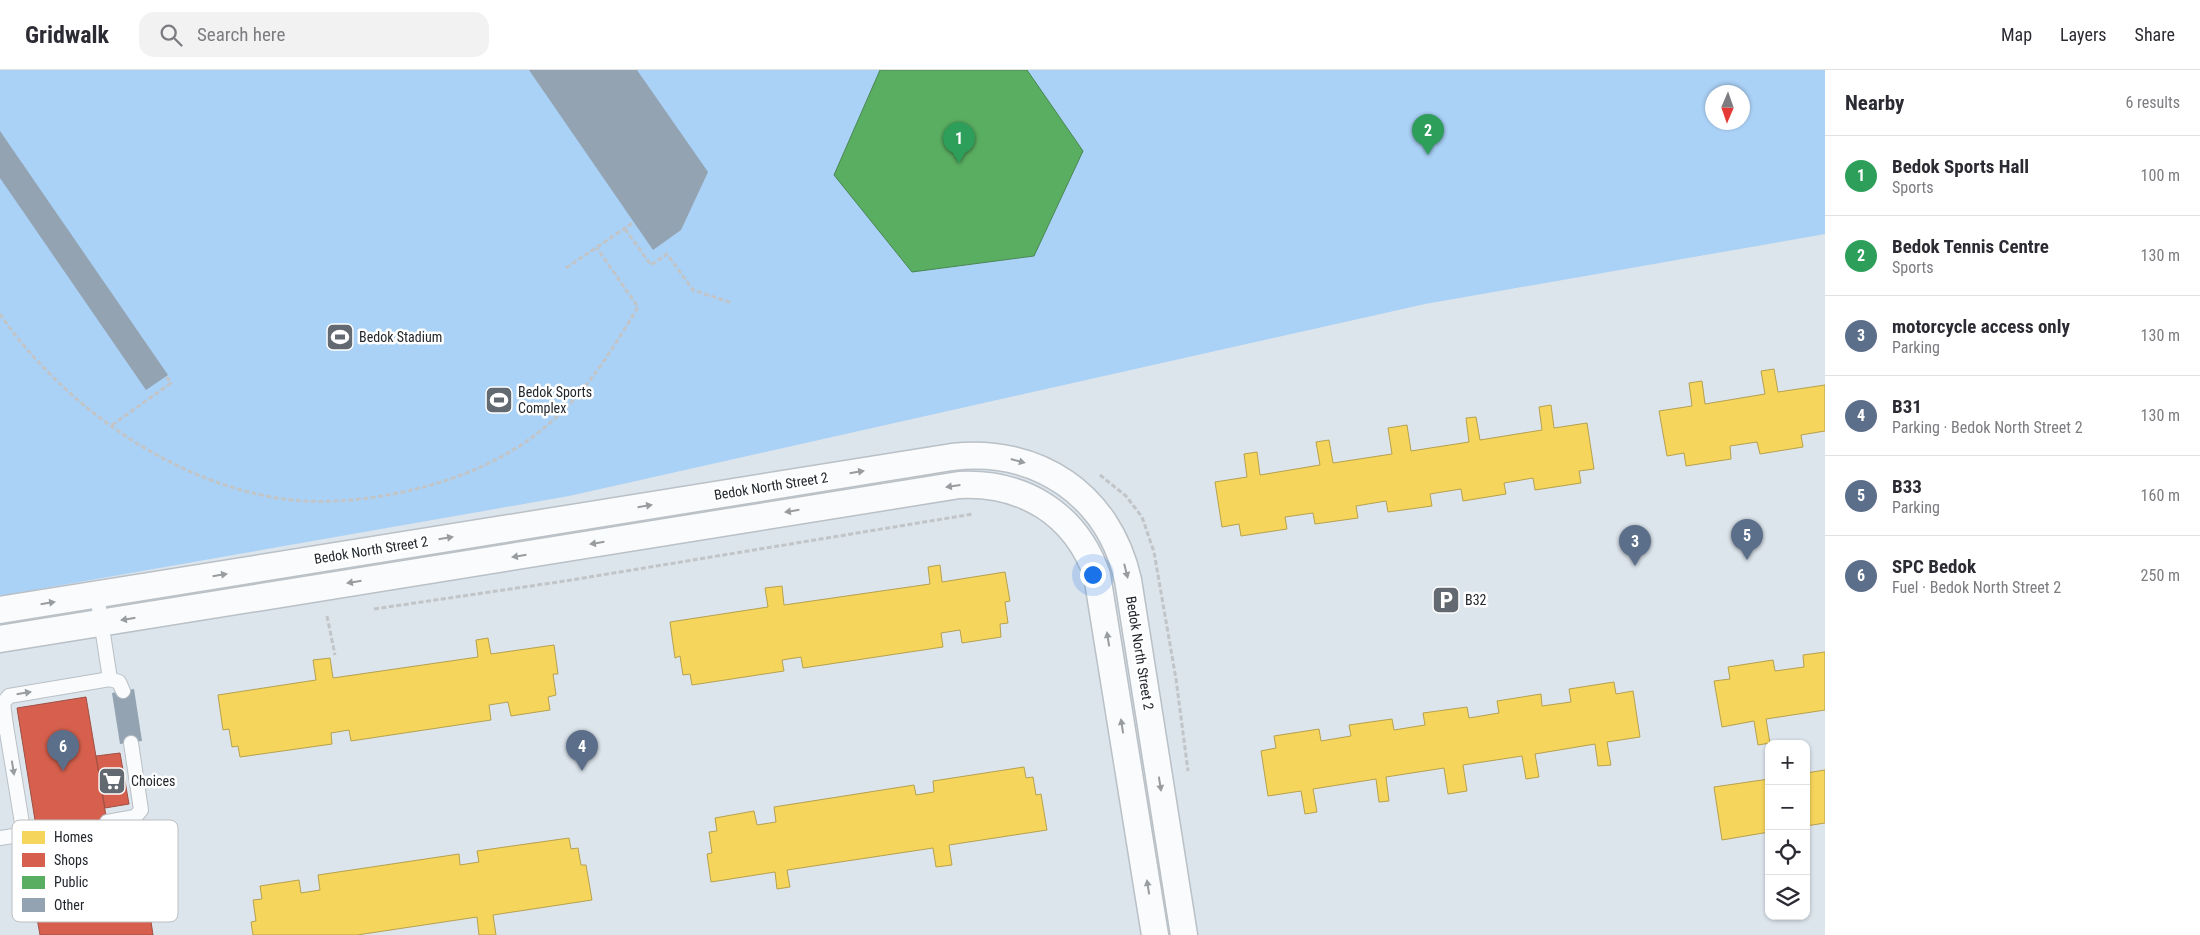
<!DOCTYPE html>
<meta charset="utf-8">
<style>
:root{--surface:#fff;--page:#f2f2f3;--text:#2b2b33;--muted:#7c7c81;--line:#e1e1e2;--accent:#111827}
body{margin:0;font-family:"Roboto Condensed",sans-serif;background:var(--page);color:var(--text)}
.controls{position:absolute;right:15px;bottom:15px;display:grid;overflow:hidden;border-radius:10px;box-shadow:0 1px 4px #0004}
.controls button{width:45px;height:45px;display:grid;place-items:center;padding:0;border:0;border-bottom:1px solid var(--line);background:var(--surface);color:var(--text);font:25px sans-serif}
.compass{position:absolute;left:1705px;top:15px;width:45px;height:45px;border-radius:50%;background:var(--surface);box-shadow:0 1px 4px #0004;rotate:182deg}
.you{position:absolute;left:1092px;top:504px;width:18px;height:18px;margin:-12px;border:4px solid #fff;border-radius:50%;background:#1a73e8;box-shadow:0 0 0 8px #1a73e833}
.badge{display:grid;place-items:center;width:32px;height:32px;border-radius:50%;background:var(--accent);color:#fff;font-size:16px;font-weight:700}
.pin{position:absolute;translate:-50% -41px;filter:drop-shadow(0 1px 2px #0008)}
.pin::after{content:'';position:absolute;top:26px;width:18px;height:15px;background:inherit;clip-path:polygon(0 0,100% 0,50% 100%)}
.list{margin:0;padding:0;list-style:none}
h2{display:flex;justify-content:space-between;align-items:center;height:65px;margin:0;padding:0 20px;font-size:21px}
h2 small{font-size:16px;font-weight:400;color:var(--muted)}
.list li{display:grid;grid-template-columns:32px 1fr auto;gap:15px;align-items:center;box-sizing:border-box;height:80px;padding:0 20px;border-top:1px solid var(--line)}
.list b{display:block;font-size:19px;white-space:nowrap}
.list p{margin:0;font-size:16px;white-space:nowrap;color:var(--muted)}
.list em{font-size:16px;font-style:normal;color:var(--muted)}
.icon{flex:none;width:28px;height:28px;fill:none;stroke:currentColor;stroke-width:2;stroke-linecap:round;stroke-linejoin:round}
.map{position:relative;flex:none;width:1825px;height:865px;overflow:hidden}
header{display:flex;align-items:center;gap:30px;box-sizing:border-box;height:70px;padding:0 25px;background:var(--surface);border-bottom:1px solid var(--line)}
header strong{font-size:24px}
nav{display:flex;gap:28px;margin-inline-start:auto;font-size:18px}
.search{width:350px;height:45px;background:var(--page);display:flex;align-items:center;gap:12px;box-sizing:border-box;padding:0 18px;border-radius:15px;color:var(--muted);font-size:19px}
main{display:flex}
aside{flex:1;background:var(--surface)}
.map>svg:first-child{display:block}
.garden{fill:#aad1f6;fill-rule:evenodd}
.homes{fill:#f6d55c;stroke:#b6a14e}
.shops{fill:#d6604d;stroke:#a04f43}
.public{fill:#5aae61;stroke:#498651}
.building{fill:#93a3b1}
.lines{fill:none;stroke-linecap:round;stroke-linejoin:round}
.service-casing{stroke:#b9c0c6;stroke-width:16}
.minor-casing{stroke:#b9c0c6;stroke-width:29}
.path{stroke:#c2c5c8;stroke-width:3;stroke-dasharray:5 2.5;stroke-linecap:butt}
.service{stroke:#fafbfc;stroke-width:14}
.minor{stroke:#fafbfc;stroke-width:26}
.oneway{fill:#999c9f}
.labels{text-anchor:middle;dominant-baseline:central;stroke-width:5;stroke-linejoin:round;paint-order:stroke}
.poi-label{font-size:14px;fill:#22272d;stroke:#fff;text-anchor:start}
.street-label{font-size:14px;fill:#22272d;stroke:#fff}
.key{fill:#fff;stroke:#bdbec0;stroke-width:1}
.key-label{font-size:14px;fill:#22272d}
</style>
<header>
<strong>Gridwalk</strong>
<div class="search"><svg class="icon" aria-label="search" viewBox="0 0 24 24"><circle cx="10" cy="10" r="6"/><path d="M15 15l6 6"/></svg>Search here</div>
<nav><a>Map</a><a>Layers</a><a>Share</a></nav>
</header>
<main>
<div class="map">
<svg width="1825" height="865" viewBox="0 0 1825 865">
<rect width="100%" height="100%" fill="#dce4ec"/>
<!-- garden -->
<path class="garden" d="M0,0H1825V164L1425,234L569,426L0,526ZM1712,22H1742V52H1712Z"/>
<!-- homes -->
<g class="homes">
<path d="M1774,299L1778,322L1825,315V361L1801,365L1803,377L1760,384L1757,372L1730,376L1731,389L1686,396L1684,383L1667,386L1659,341L1692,336L1689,313L1702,311L1705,334L1765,324L1761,301Z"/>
<path d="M1551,335L1554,358L1587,353L1594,399L1579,401L1581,413L1535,420L1533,408L1504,413L1506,424L1463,431L1461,419L1430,424L1432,436L1388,442L1386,431L1356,436L1358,448L1315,454L1313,443L1285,447L1287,459L1241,466L1239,454L1222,457L1215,412L1247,407L1244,384L1257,382L1260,405L1320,395L1316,372L1329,370L1333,393L1392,384L1388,358L1407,355L1411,381L1469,372L1466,348L1476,347L1480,370L1542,360L1539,337Z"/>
<path d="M940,495L942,512L1005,502L1010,531L1005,532L1008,553L1000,554L1001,567L962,573L960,560L941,563L943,577L803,598L801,587L782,590L784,601L692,615L690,604L683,605L680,586L675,588L670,552L768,537L765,518L782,516L784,535L930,514L928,497Z"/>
<path d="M488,568L491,584L554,575L558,604H553L556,625L548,627L550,640L511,646L508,632L489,635L491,650L351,671L349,660L331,663L332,674L240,687L238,676L232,677L229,659L223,660L218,625L316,610L313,590L330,588L333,608L478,587L476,570Z"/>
<path d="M1825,582V640L1766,649L1770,673L1758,675L1754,651L1722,657L1714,611L1730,609L1728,597L1773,590L1775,601L1804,597L1803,585Z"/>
<path d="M1614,612L1616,624L1633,621L1640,667L1607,672L1611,695L1598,696L1595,674L1535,684L1539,707L1526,709L1522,686L1463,695L1467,721L1448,724L1444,698L1386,707L1389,731L1379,732L1376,709L1313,719L1317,742L1305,744L1301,721L1268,726L1261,681L1276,678L1274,666L1319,659L1321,671L1351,666L1349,655L1392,649L1394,660L1425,655L1423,643L1467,637L1469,648L1499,643L1497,631L1541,624L1542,636L1571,632L1569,619Z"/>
<path d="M1024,697L1026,708L1033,707L1036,725L1041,724L1047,760L949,775L952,795L936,797L933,778L787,800L790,817L777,819L775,802L711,812L707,784L712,783L709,762L717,761L715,748L754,741L757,755L776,752L774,737L914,715L916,725L934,722L933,711Z"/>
<path d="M1825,700V753L1806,756V703Z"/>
<path d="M1769,709V762L1722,770L1714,717Z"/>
<path d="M569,768L571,779L578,778L581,795H586L592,830L493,845L496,865H479L477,847L357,865H253L251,852L256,851L253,830L262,829L260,816L299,810L301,823L320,820L318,805L459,784L460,795L479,792L477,781Z"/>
</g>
<!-- shops -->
<g class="shops">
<path d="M86,627L109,764L39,775L17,638Z"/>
<path d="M120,683L129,734L105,738L96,686Z"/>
<path d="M142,790L153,865H40L30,809Z"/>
</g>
<!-- public -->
<path class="public" d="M880,0H1027L1083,81L1034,186L912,202L834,105Z"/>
<!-- building -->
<g class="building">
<path d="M529,0H637L708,102L681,160L653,180Z"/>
<path d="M0,61L168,305L146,320L0,108Z"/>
<path d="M134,619L142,671L120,674L112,623Z"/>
</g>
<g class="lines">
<!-- service casing -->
<g class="service-casing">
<g id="service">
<path d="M97,525L110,609"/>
<path d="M6,656L3,633L9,626L110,609L119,612L123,621"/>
<path d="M0,657L6,656L24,765"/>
<path d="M107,752L135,747L141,740L131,673"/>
<path d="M0,768L38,762"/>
</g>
</g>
<!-- minor casing -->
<g class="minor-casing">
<g id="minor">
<path d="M0,540L952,387C1038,377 1109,425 1128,510L1184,865"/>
<path d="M0,569L959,415C1023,412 1075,443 1097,505L1155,865"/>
</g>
</g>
<!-- path -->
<g class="path">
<path d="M625,159L651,195L667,184L693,220L732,233"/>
<path d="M566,198L634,152"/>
<path d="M0,244C62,335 174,414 284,429C327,435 374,429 416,419C465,407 513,386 551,352C588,320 613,278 638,237L597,178"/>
<path d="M112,355L171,313L166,306"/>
<path d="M1100,405L1126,426L1142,447L1154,482L1176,609L1188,701"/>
<path d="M374,539L565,511L973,444"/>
<path d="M327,546L335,585"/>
</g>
<!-- service -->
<use href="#service" class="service"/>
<!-- minor -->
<use href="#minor" class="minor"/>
</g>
<!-- one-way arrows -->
<defs><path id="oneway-solid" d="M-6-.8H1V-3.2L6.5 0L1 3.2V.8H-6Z" transform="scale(1.25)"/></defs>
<g class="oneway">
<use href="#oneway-solid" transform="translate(1018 391) rotate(15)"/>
<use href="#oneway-solid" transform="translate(857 402) rotate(-9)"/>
<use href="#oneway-solid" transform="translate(953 416) rotate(172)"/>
<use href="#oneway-solid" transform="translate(645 436) rotate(-9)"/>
<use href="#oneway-solid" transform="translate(792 441) rotate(171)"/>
<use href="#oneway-solid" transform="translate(446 468) rotate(-9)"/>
<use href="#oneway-solid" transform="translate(597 473) rotate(171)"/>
<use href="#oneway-solid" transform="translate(519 486) rotate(171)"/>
<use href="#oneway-solid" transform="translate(1126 501) rotate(76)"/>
<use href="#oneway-solid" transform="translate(220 505) rotate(-9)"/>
<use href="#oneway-solid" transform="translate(354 512) rotate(171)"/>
<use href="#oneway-solid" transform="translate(48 533) rotate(-9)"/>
<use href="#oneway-solid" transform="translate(128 549) rotate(171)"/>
<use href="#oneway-solid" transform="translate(1108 569) rotate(-99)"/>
<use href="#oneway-solid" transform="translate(24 623) rotate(-9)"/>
<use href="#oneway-solid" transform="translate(1122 656) rotate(-99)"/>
<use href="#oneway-solid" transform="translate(13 698) rotate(81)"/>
<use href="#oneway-solid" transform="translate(1160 714) rotate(81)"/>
<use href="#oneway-solid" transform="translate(1148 817) rotate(-99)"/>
</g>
<!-- icons -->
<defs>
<g id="stadium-square" transform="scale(1.4375)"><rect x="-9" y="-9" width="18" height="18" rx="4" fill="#636970" stroke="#fff"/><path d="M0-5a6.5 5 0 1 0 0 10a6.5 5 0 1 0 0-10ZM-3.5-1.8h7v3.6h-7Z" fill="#fff"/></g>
<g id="parking-square" transform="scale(1.4375)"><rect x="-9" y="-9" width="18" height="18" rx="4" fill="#636970" stroke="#fff"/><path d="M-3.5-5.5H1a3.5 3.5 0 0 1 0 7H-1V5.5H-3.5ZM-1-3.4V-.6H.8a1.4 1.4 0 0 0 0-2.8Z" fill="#fff"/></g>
<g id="supermarket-square" transform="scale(1.4375)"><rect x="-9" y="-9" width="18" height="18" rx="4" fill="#636970" stroke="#fff"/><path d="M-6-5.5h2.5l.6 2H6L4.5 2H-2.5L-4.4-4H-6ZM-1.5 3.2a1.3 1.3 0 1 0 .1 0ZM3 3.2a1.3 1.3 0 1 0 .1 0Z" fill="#fff"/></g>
</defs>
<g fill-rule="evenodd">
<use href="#stadium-square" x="340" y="267"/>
<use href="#stadium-square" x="499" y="330"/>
<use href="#parking-square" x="1446" y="530"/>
<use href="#supermarket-square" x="112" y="711"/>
</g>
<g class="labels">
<!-- poi labels -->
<g class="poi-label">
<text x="359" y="267">Bedok Stadium</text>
<text x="518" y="322">Bedok Sports<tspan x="518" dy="16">Complex</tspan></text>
<text x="1465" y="530">B32</text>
<text x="131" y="711">Choices</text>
</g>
<!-- street labels -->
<g class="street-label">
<text transform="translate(771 416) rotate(-9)">Bedok North Street 2</text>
<text transform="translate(371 480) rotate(-9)">Bedok North Street 2</text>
<text transform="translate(1140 583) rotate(81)">Bedok North Street 2</text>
</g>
</g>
<!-- legend -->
<rect x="12" y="750" width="166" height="102" rx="8" class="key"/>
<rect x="22" y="761" width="23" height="13" fill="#f6d55c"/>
<rect x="22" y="783" width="23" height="14" fill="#d6604d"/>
<rect x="22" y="806" width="23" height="13" fill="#5aae61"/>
<rect x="22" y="828" width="23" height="14" fill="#93a3b1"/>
<g class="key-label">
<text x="54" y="772">Homes</text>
<text x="54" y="795">Shops</text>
<text x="54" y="817">Public</text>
<text x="54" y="840">Other</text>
</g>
</svg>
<div class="controls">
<button>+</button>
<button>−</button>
<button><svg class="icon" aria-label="locate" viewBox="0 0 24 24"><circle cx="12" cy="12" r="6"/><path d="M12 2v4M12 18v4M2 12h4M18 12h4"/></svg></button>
<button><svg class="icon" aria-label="layers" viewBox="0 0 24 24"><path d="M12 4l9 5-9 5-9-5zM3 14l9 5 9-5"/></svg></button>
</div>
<svg class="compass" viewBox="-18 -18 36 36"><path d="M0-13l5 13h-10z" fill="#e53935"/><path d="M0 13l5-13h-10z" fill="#7c7c81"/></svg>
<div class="you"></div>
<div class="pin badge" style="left:959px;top:93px;background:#2e9e5b">1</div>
<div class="pin badge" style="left:1428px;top:85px;background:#2e9e5b">2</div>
<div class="pin badge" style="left:1635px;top:496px;background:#5c6f8a">3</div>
<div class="pin badge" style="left:582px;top:701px;background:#5c6f8a">4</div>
<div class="pin badge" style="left:1747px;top:490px;background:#5c6f8a">5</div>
<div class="pin badge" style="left:63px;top:701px;background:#5c6f8a">6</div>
</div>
<aside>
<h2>Nearby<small>6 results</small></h2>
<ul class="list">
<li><span class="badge" style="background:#2e9e5b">1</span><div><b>Bedok Sports Hall</b><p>Sports</p></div><em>100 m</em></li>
<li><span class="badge" style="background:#2e9e5b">2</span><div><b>Bedok Tennis Centre</b><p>Sports</p></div><em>130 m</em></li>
<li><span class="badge" style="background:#5c6f8a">3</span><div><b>motorcycle access only</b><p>Parking</p></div><em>130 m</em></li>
<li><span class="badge" style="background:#5c6f8a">4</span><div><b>B31</b><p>Parking · Bedok North Street 2</p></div><em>130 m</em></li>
<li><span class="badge" style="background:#5c6f8a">5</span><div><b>B33</b><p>Parking</p></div><em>160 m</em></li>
<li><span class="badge" style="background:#5c6f8a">6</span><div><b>SPC Bedok</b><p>Fuel · Bedok North Street 2</p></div><em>250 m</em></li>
</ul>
</aside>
</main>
